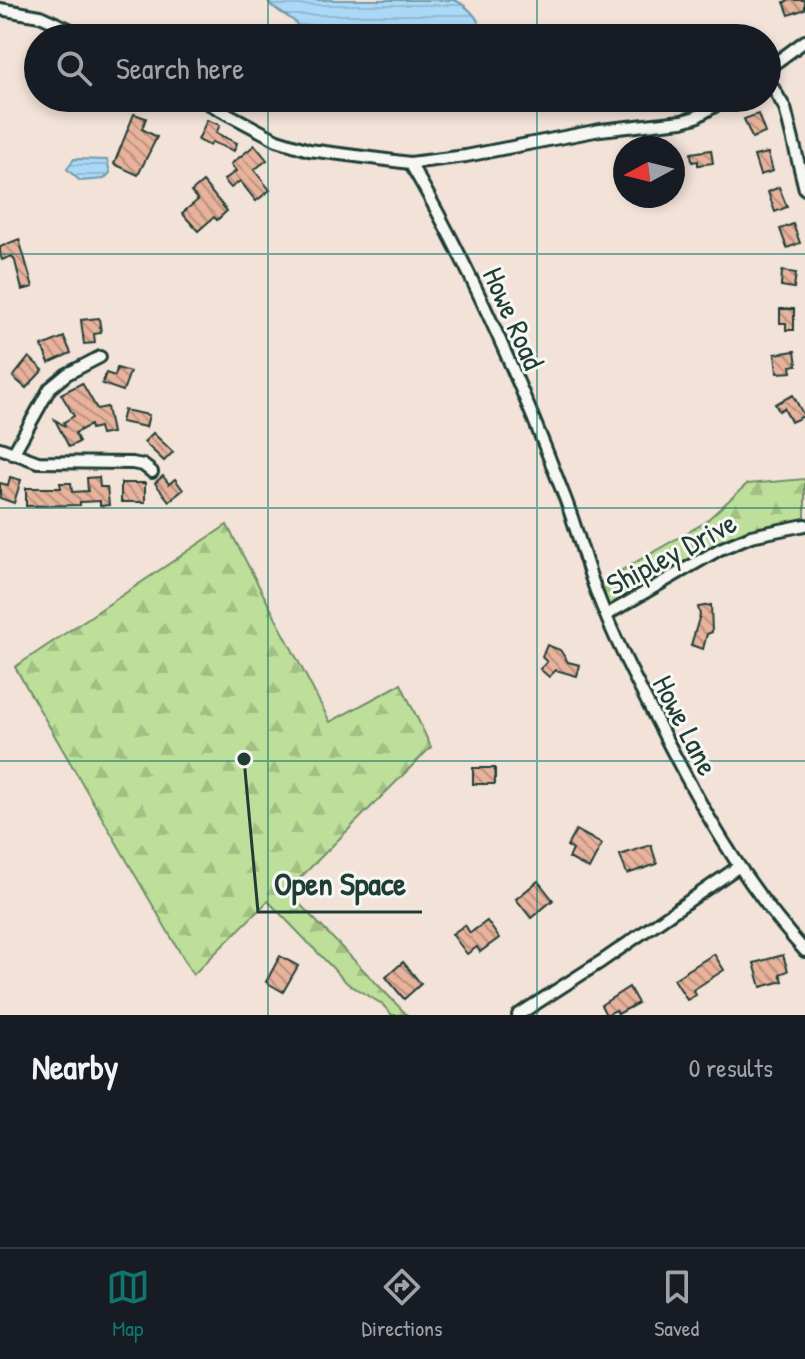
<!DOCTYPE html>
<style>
:root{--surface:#171b24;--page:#20242c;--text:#f1f3f6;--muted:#9ea1a6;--line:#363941;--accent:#0f766e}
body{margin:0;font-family:"Patrick Hand",sans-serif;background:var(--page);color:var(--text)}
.compass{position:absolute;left:613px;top:136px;width:72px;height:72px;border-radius:50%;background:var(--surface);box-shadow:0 4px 12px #0003;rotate:263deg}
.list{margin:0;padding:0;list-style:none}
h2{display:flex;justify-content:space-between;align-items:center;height:104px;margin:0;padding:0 32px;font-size:34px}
h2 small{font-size:26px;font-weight:400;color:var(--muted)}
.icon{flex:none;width:44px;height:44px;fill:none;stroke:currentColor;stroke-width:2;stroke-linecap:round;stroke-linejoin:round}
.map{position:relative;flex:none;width:805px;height:1015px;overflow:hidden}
.search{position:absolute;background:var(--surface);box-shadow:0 4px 12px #0003;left:24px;right:24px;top:24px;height:88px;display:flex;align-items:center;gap:20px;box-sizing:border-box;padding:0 28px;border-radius:44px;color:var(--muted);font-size:30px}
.sheet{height:232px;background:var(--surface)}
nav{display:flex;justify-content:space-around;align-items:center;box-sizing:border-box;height:112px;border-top:2px solid var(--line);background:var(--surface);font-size:22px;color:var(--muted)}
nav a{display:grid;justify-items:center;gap:4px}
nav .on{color:var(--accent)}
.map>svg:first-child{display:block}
.forest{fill:url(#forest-firs);stroke:#6e8e66;stroke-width:2}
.water{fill:url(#water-rules);stroke:#729aa8;stroke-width:2}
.building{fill:url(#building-back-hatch);stroke:#1f3d34;stroke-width:2}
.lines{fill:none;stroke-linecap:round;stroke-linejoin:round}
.minor-casing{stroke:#1f3d34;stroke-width:16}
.minor{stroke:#f6f6f2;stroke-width:10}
.grid{fill:none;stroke:#0f766e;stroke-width:2;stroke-opacity:0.55}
.labels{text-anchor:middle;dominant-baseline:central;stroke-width:6;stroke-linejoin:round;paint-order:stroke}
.street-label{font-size:30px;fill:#1f3d34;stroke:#f6f6f2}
.leader{fill:none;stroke:#1f3d34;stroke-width:3}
.callout-dot{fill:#1f3d34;stroke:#f6f6f2;stroke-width:3}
.callout-label{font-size:32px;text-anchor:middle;font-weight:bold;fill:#1f3d34;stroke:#f6f6f2;stroke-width:6;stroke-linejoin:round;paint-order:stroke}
</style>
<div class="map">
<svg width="805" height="1015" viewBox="0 0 805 1015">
<defs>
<pattern id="forest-firs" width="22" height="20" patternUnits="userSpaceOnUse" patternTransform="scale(2)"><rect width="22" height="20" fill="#bedf99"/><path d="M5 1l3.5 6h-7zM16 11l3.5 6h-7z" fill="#a3c084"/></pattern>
<pattern id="water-rules" width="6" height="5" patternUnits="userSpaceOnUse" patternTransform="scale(2)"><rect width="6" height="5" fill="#aad8f6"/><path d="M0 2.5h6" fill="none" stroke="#92bad4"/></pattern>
<pattern id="building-back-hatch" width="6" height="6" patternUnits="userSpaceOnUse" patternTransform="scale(2)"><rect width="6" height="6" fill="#e8b29c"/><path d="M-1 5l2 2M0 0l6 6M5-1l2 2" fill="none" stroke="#bb9280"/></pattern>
</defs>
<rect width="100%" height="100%" fill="#f2e2d8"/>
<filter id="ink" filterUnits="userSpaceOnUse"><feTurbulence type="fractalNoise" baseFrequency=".0125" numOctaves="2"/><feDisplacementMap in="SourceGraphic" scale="16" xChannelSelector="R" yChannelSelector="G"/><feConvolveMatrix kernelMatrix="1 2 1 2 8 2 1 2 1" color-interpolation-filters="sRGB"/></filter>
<g filter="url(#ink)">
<!-- forest -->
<g class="forest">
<path d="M805,479V525L751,536L606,615L594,586L704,523L747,484Z"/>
<path d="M227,525L330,722L401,684L431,747L287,891L407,1015H392L382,1004L348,984L268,901L193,975L15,667Z"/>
</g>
<!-- water -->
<g class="water">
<path d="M268,0H455C470,8 482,20 482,38H308L294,21L271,6Z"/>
<path d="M74,159L107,160L110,173L104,179L80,181L67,169Z"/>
</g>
<!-- building -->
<g class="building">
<path d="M790,0H805V9L789,15L784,2Z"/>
<path d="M134,114L146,118L142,129L157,137L138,175L114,164Z"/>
<path d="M758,114L765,133L752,138L744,119Z"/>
<path d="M207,120L220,125L216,133L237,143L234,151L212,142L210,146L198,140Z"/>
<path d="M255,145L267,160L254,170L270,190L256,201L240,181L231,188L224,180L236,171L231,164Z"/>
<path d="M711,150L713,163L698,165V161L692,162L691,153Z"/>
<path d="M768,153L773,171L760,175L754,156Z"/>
<path d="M203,182L227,211L217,220L214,217L198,231L182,213L198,200L191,192Z"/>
<path d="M779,187L787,207L775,212L768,192Z"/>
<path d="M793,224L800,243L787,248L780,229Z"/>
<path d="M19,239L33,287L22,290L15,261L12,256L2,260L0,254V247Z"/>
<path d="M782,271L796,273L794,288L781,286Z"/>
<path d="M780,309H794V330H786V323H780Z"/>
<path d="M99,318L101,333L94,334L95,343L84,344L81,320Z"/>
<path d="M64,337L71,353L49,363L42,346Z"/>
<path d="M795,351L797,365L791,366L792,372L777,373L775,354Z"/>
<path d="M29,357L43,370L26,388L13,377Z"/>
<path d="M117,368L130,372L123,391L102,384L106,373L115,376Z"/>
<path d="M82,383L97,409L107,407L112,433L101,435L99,427L91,429L90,425L75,433L79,442L69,447L55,420L65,426L64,422L74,416L61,394Z"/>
<path d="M793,395L804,416L791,422L784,408L779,411L775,404Z"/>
<path d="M124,410L149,415L146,427L121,422Z"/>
<path d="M153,433L173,452L164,461L144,442Z"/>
<path d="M163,476L169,484L175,479L183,490L169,501L155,483Z"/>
<path d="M10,477L21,480L14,503L0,498V483L8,485Z"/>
<path d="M99,477L100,487H107L109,505L100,506V501L80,502V505L26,506V488H61L60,483H71L72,492L88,491L87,478Z"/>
<rect x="121" y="483" width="24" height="19"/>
<path d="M711,605L712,632L707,634L703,649L691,645L700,615L698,607Z"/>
<path d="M547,645L560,650L568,662L580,665L577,676L556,670L549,677L540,669L547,662L542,657Z"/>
<rect x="473" y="768" width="22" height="16"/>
<path d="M576,830L602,844L589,869L569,858L573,850L567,846Z"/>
<path d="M651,845L657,864L627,874L620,855Z"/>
<path d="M538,881L553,900L531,918L516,899Z"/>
<path d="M487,921L499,938L480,952L477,947L467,954L452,934L465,925L470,933Z"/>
<path d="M714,954L724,970L693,990L696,995L687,1000L674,979Z"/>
<path d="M783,955L788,971L780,974L783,981L761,987L754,963Z"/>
<path d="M280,956L298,966L283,992L266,982Z"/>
<path d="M403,962L421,984L404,999L386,977Z"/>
<path d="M629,987L638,1003L618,1014L616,1010L606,1015L601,1005Z"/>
</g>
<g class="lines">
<!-- minor casing -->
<g class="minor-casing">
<g id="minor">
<path d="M0,9L40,16L89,38"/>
<path d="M767,69L805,41"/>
<path d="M767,78L785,108L805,189"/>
<path d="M198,98L277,140L309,150L410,163L466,156L600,130L682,121L696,117L728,98"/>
<path d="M410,163C471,267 520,381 563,493C576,525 584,559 596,591C613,636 635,679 658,723C699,804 743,883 805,951"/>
<path d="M0,448L38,462L132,463L143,465L152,472"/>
<path d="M13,454L50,388L67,374L100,357"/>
<path d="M606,615L720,549L751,536L805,525"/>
<path d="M518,1015L602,961L738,867"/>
</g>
</g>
<!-- minor -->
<use href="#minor" class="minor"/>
</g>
</g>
<!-- grid -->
<path class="grid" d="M268,0V38M537,0V38M268,98V1015M537,98V1015M0,254H805M0,508H805M0,761H805"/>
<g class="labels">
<!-- street labels -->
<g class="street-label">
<text transform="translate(514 318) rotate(66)">Howe Road</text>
<text transform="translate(671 553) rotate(-28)">Shipley Drive</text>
<text transform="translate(686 725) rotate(63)">Howe Lane</text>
</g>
</g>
<!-- callouts -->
<path class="leader" d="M244 759L258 912H422"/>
<circle class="callout-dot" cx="244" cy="759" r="8"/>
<g class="callout-label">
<text x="340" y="895">Open Space</text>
</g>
</svg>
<svg class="compass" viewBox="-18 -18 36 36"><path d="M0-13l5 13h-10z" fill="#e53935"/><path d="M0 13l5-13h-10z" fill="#9ea1a6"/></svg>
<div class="search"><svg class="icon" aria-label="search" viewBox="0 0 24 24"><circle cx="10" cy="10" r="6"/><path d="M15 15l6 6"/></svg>Search here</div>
</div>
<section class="sheet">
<h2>Nearby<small>0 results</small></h2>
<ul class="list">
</ul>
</section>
<nav>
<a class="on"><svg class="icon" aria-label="map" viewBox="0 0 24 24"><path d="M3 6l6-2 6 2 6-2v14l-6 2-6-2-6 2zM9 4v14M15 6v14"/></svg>Map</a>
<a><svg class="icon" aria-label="directions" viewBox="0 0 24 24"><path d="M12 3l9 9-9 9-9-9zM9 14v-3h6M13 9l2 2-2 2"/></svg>Directions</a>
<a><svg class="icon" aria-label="saved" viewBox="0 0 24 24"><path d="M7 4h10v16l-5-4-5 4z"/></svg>Saved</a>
</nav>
